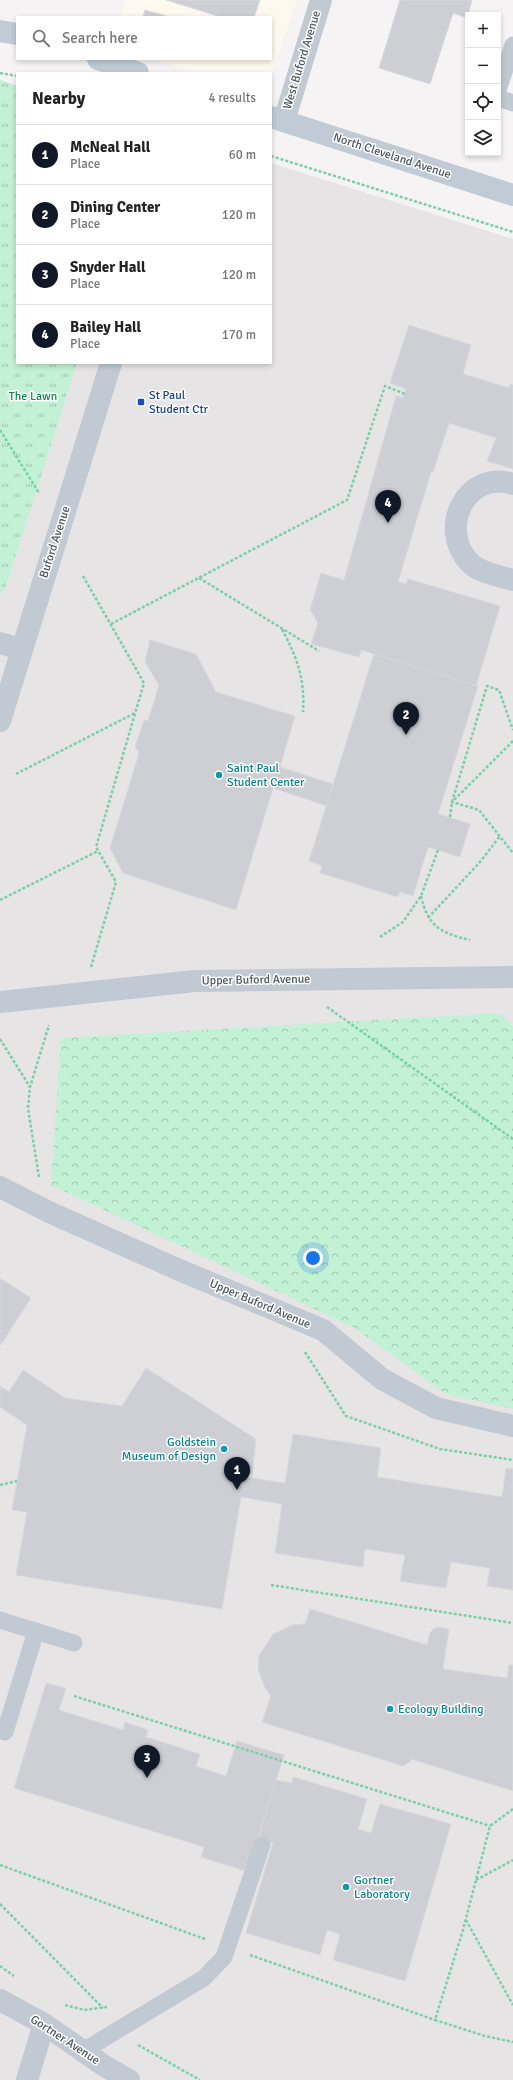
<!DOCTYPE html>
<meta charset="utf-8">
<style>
:root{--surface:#fff;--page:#f6f6f6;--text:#222;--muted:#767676;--line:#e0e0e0;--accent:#111827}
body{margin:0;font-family:Signika,sans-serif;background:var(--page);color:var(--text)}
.controls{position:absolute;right:12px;top:12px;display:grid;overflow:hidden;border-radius:0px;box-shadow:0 2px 6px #0003}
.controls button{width:36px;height:36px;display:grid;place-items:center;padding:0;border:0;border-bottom:1px solid var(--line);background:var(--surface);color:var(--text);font:20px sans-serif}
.you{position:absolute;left:313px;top:1258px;width:14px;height:14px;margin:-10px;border:3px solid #fff;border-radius:50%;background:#1a73e8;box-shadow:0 0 0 6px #1a73e833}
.badge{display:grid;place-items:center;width:26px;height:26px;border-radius:50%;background:var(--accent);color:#fff;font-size:13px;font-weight:700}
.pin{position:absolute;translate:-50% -33px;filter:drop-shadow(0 1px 2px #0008)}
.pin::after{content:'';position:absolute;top:21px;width:14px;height:12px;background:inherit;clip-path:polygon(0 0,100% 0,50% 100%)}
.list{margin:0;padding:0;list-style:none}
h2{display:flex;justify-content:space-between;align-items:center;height:52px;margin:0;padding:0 16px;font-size:17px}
h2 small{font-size:13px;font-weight:400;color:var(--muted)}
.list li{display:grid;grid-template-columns:26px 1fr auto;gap:12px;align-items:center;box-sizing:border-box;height:60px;padding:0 16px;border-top:1px solid var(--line)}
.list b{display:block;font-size:15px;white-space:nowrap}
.list p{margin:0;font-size:13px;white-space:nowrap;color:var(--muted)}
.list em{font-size:13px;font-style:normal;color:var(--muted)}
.icon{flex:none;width:22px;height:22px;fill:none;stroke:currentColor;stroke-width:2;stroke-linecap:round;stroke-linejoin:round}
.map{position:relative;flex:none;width:513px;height:2080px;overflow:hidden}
.search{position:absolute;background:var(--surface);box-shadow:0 2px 6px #0003;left:16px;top:16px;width:256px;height:44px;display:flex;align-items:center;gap:10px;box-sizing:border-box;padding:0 14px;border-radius:0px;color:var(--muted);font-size:15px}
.panel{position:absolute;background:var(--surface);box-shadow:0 2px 6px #0003;left:16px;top:72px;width:256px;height:292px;border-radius:0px}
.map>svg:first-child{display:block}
.commercial{fill:#fdf9ef}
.education{fill:#e6e4e5}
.forest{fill:url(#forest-crowns)}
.park{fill:url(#park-tufts)}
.building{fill:#cdcfd5;stroke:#d7d9de}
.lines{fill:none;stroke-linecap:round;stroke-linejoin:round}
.path{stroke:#7ad0a6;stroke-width:2.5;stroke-dasharray:3 2;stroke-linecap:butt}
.service{stroke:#c1cad2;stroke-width:17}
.minor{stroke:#c1cad2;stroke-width:22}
.secondary{stroke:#c1cbd6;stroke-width:22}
.transit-dot{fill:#1a4fb4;stroke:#fff;stroke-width:1.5}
.culture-dot{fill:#0f9aa8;stroke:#fff;stroke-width:1.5}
.labels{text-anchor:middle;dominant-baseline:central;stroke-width:3;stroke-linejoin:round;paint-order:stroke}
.street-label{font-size:12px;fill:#4a5661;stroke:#fff}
.transit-label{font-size:12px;fill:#164399;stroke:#fff;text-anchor:start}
.park-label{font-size:12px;fill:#17864f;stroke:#fff}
.culture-label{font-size:12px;fill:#0d838f;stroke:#fff;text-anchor:start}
</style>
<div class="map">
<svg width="513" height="2080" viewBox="0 0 513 2080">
<defs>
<pattern id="forest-crowns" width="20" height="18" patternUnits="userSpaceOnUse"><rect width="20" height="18" fill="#c3f1d5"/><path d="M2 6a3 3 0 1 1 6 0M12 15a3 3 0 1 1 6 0" fill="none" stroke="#a0c6b0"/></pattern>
<pattern id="park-tufts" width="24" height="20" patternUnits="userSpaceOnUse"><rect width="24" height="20" fill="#c3f1d5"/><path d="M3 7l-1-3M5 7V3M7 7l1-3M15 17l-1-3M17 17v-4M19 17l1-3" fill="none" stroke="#a0c6b0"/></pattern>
</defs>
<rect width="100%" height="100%" fill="#f5f3f3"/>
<!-- commercial -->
<path class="commercial" d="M125,0H297L271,76V73H195L152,59H271V17H120Z"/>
<!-- education -->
<path class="education" d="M0,80L17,86V363H271V163L513,239V2080H0Z"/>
<!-- forest -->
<path class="forest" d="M500,1013L513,1026V1409L446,1394L355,1328L51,1185L61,1038Z"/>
<!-- park -->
<path class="park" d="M0,80L17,86V363H77L6,586L0,594Z"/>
<!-- building -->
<g class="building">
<path d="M166,0H260L254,17H221Z"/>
<path d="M400,0H472L467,18L453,13L430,84L379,68Z"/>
<path d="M145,10L170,17H143Z"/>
<path d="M409,325L471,345L463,374L509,388L510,384L513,385V469L487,461L496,438L449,423L433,472H431L398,582L406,584L408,579L500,606L476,686L361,650L359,657L311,644L318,623L310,610L321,573L344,580L396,396L403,398L406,389L390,383Z"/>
<path d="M150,640L196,654L216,692L295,716L280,767L333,784L327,806L273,788L236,910L123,873L110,848L139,753L135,747L144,720L148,721L159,685L145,662Z"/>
<path d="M374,654L478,686L438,814L470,824L460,857L428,847L413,896L400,892L398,897L320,873L322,866L309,861Z"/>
<path d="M0,1278L31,1298L0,1346Z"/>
<path d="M146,1368L256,1439L252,1474L244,1473V1477L285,1483L293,1434L381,1448L377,1477L502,1497L506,1468L513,1469V1590L487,1586L490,1568L451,1562L446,1588L400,1581L405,1555L365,1549L363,1567L275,1553L282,1504L241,1497L222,1609L16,1575L27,1512L12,1510L27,1425L0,1407V1386L9,1392L23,1370L65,1398L122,1406Z"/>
<path d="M310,1609L427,1645L430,1633L433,1629L438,1627L449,1629L443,1669L507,1678L509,1665H513V1791L411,1759L410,1762L403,1766L262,1722L271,1696L265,1688L258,1669L259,1656L273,1634L293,1625L305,1624Z"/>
<path d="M46,1683L66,1688L59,1710L123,1730L125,1722L148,1730L146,1737L200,1754L196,1766L226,1776L237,1741L284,1755L248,1872L201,1857L204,1847L14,1788Z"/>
<path d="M293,1777L367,1799L358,1829L371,1833L380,1804L451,1824L405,1981L333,1960L340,1934L327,1930L320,1955L246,1933L273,1843L258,1839L276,1780L292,1783Z"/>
</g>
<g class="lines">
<!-- path -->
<g class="path">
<path d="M0,73L17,76"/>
<path d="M271,156L513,232"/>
<path d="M0,430L39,493"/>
<path d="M83,576L144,683L96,847L116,882L91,967"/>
<path d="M199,578L319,651"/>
<path d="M111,624L347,500L385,386L405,394"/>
<path d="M282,629C297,658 305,678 303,712"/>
<path d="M513,741L452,802L479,810L513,853"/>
<path d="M16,774L135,713"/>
<path d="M450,817L452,802L487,686L499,690L513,730"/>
<path d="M421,896C428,927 441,933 470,940"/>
<path d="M0,900L98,851"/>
<path d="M428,918L480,862L500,836"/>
<path d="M380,937L403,922L421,896L438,850"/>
<path d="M327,1007L513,1139"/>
<path d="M0,1039L30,1087"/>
<path d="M39,1177L28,1108L30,1087L49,1025"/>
<path d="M305,1352L346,1416L440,1449L513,1460"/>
<path d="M0,1485L17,1481"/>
<path d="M271,1585L513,1623"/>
<path d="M74,1696L490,1826"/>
<path d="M513,1809L490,1826L463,1930L435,2020L485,2036L513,2042"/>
<path d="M0,1865L205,1939"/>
<path d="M476,1880L513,1860"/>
<path d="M0,1904L103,2008"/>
<path d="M466,1920L513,2005"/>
<path d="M250,1955L435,2020"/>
<path d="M0,1966L14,1976"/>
<path d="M65,2005L84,2010L107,2007"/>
<path d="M138,2045L200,2080"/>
</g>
<!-- service -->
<g class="service">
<path d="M498,90L513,45"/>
<path d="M498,98L513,103"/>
<path d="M0,1620L74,1643"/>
<path d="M5,1732L36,1631"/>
<path d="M83,2051L204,1978L224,1957L262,1845"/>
</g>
<!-- minor -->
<g class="minor">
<path d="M284,121L321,0"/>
<path d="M513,484C466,469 437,529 470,563C481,573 499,576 513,580"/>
<path d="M0,643L21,649"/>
<path d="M0,721L111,363"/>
<path d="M0,1002L195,981L513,977"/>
<path d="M0,1187L49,1212L177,1269L323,1330L382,1379L436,1408L513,1426"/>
<path d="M0,2000L44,2024L103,2065L129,2080"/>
<path d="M27,2080L44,2024"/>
</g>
<!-- secondary -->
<g class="secondary">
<path d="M0,31L17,34"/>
<path d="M98,59L138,73"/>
<path d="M271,117L513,195"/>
</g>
</g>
<!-- markers -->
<rect class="transit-dot" x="137" y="398" width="8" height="8" rx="2"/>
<g class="culture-dot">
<circle cx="219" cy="775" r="4"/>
<circle cx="224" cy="1449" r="4"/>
<circle cx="390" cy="1709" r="4"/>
<circle cx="346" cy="1887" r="4"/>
</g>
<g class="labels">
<!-- street labels -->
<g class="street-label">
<text transform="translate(302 60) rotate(-73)">West Buford Avenue</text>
<text transform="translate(392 156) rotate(18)">North Cleveland Avenue</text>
<text transform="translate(55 542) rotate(-72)">Buford Avenue</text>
<text transform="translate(256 980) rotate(-1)">Upper Buford Avenue</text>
<text transform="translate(260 1304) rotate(23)">Upper Buford Avenue</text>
<text transform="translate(65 2040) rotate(33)">Gortner Avenue</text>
</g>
<!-- transit labels -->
<g class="transit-label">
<text x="149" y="395">St Paul<tspan x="149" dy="14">Student Ctr</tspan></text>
</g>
<!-- park labels -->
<g class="park-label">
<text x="33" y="396">The Lawn</text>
</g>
<!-- culture labels -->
<g class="culture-label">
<text x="227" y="768">Saint Paul<tspan x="227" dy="14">Student Center</tspan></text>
<text x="216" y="1442" text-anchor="end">Goldstein<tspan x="216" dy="14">Museum of Design</tspan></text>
<text x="398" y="1709">Ecology Building</text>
<text x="354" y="1880">Gortner<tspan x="354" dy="14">Laboratory</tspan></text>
</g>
</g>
</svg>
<div class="controls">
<button>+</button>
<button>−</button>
<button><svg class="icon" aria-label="locate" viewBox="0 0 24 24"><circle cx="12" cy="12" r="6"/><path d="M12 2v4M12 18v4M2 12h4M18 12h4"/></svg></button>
<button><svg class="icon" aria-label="layers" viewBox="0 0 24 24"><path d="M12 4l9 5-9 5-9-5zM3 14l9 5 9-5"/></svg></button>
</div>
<div class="you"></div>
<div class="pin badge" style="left:237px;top:1490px">1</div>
<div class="pin badge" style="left:406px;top:735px">2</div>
<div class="pin badge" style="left:147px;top:1778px">3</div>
<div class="pin badge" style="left:388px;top:523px">4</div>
<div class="search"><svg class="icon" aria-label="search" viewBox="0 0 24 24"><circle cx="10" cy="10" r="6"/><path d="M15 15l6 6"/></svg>Search here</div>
<section class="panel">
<h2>Nearby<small>4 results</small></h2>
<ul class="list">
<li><span class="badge">1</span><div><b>McNeal Hall</b><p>Place</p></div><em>60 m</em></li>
<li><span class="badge">2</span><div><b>Dining Center</b><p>Place</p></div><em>120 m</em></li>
<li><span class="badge">3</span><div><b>Snyder Hall</b><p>Place</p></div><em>120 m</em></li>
<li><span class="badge">4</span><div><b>Bailey Hall</b><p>Place</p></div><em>170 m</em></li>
</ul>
</section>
</div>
